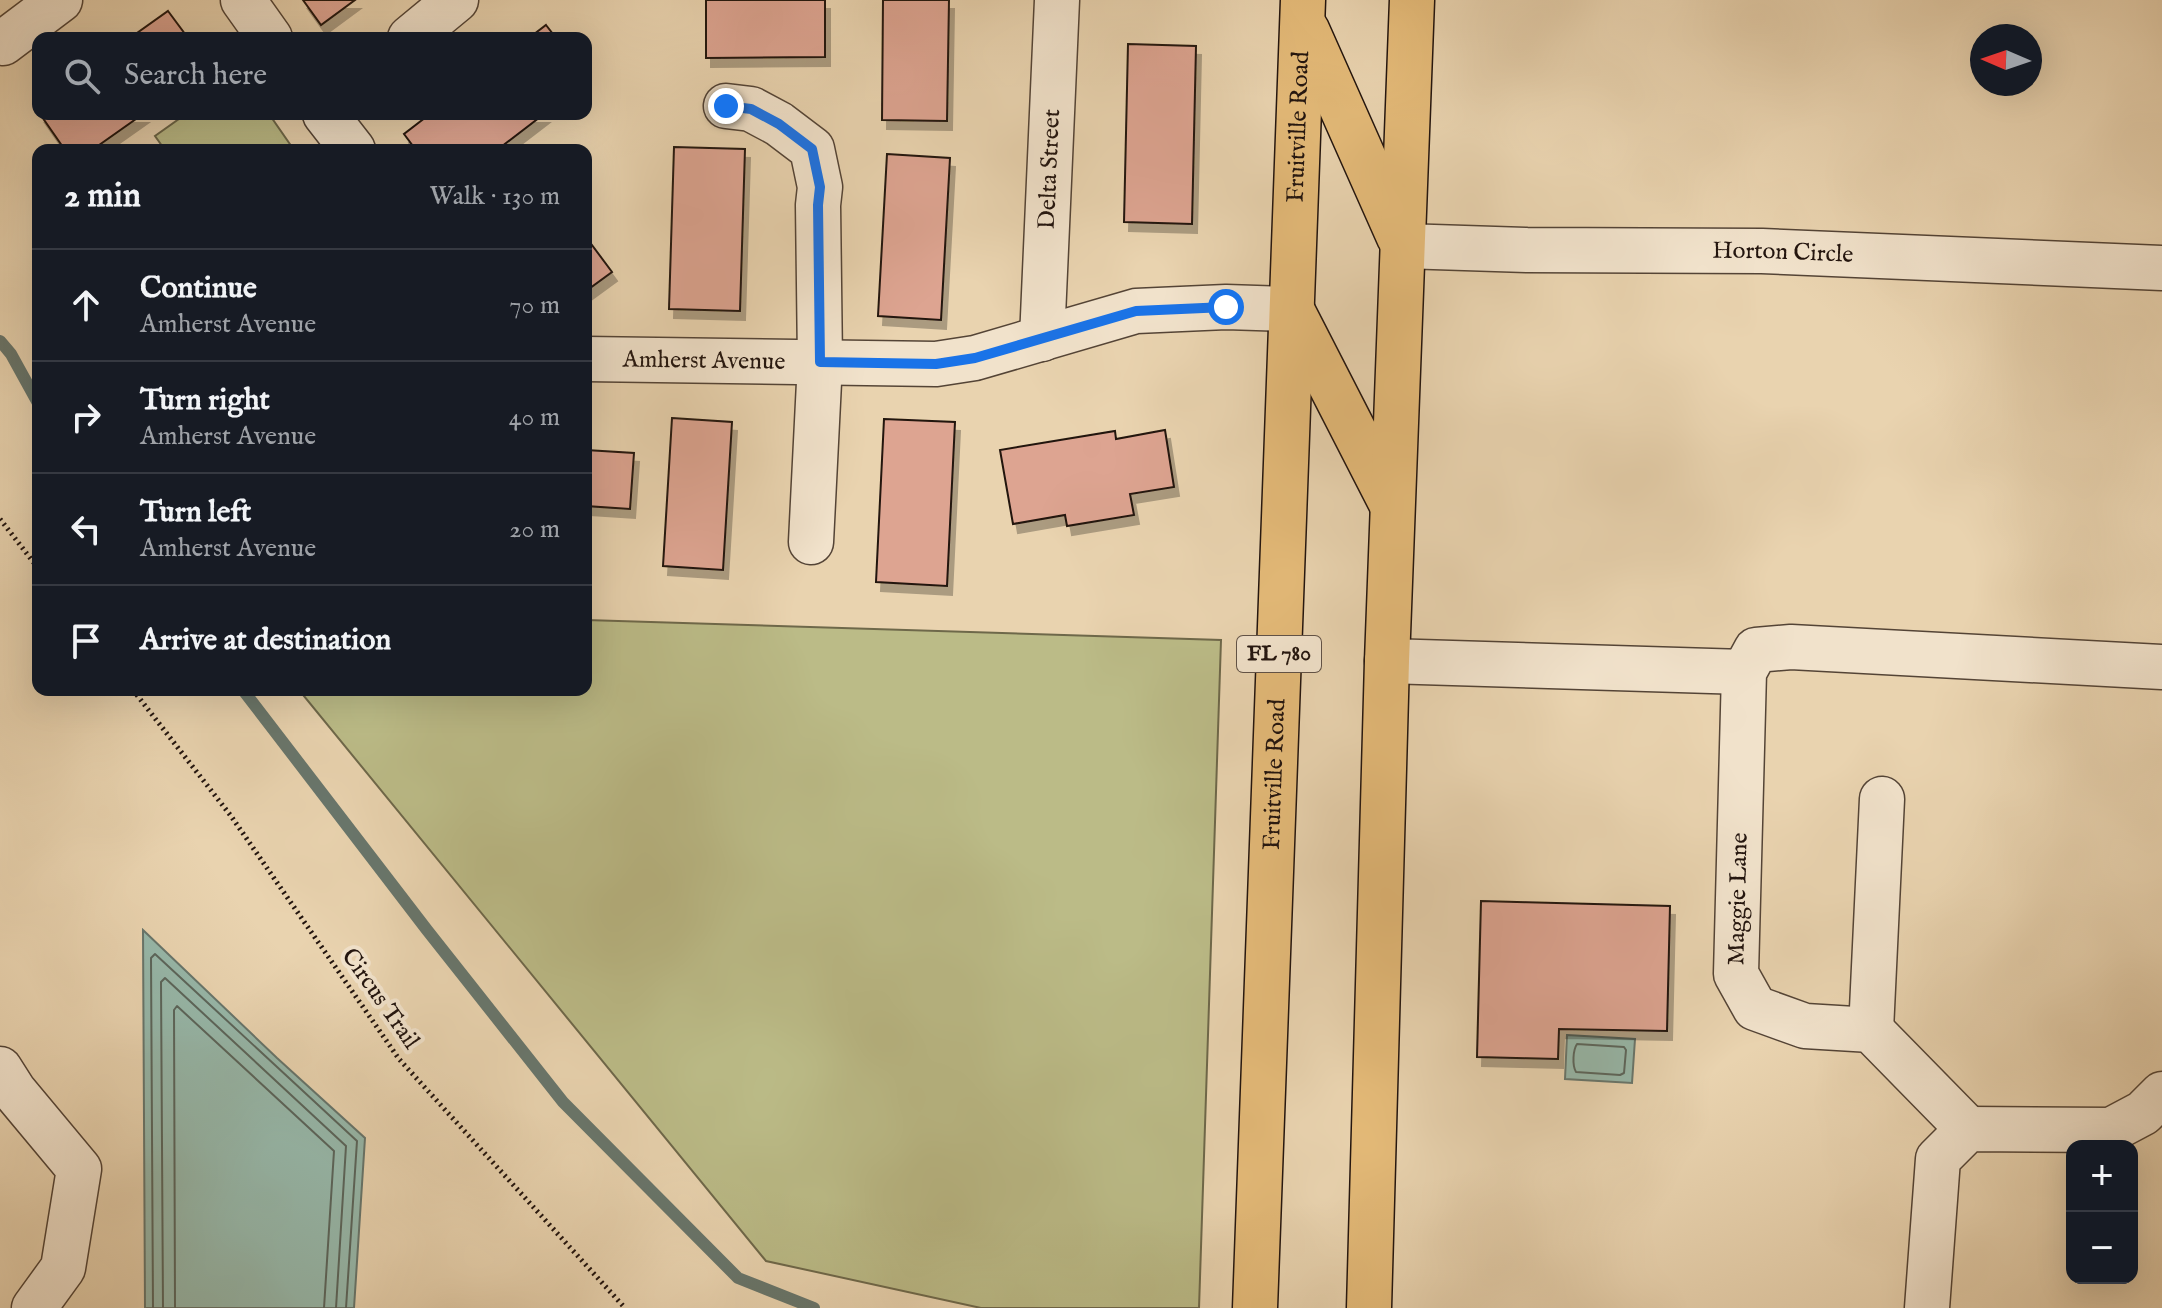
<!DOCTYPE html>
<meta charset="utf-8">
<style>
:root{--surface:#171b24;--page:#20242c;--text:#f1f3f6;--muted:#9ea1a6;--line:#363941}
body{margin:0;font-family:"IM FELL English",serif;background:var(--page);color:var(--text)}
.controls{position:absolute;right:24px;bottom:24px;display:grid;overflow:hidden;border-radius:16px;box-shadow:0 8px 32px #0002}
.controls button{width:72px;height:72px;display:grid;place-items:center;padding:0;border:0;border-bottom:2px solid var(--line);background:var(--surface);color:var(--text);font:40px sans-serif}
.compass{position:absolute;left:1970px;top:24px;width:72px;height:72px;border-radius:50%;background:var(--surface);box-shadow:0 8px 32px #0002;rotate:272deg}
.stop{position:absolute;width:24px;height:24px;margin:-18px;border:6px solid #1a73e8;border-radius:50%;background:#fff}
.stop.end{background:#1a73e8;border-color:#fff;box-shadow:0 2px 8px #0008}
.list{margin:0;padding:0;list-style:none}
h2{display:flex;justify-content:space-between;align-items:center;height:104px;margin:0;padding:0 32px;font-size:34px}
h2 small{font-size:26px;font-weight:400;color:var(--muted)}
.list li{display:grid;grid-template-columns:52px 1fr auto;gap:24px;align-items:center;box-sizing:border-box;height:112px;padding:0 32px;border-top:2px solid var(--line)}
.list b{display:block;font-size:30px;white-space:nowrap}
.list p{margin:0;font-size:26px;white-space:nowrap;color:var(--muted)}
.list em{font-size:26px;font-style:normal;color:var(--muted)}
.icon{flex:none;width:44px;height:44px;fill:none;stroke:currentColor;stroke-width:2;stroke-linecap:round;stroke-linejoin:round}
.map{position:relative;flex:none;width:2162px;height:1308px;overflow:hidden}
.search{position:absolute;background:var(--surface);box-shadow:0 8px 32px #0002;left:32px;top:32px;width:560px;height:88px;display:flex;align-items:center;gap:20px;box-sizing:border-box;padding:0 28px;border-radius:16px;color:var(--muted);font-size:30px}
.panel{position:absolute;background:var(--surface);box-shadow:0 8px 32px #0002;left:32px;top:144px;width:560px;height:552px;border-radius:16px}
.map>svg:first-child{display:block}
.green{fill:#bbbb87;stroke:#6e684a;stroke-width:2}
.water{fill:#97b8aa;stroke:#68766c;stroke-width:2}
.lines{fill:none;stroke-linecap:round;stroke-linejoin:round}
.shore{stroke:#5c665c;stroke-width:2}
.stream{stroke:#68766c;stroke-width:12}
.building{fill:#dda491;stroke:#22140e;stroke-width:2;filter:url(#shadow)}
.minor-casing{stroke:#544436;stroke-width:47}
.major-casing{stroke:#22140e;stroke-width:47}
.path{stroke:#22140e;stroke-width:5;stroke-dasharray:2 4;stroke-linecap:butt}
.minor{stroke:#f1e2cb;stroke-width:44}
.major{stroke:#e4ba78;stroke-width:44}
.route{stroke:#1a73e8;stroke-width:10}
.labels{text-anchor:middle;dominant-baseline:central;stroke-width:8;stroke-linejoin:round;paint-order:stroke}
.shield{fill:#f1e2cb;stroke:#605247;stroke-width:2}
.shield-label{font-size:22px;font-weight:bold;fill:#22140e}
.street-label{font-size:24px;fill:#22140e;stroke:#f1e2cb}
</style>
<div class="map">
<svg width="2162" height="1308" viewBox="0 0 2162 1308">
<defs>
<filter id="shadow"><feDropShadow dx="5" dy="9" stdDeviation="0" flood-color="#0004"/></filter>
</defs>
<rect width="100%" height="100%" fill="#e9d3af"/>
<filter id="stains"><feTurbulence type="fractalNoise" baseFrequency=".0025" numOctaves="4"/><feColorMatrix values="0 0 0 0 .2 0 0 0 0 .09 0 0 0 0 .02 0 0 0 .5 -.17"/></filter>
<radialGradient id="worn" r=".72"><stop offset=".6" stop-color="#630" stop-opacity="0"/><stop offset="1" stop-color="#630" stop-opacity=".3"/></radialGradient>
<!-- green -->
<g class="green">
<path d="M186,114H269L294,150H165L155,136Z"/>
<path d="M586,620L1221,640L1199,1308H981L766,1261L299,690H586Z"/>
</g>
<!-- water -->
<g class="water">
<path d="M143,930L277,1058L365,1138L354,1308H145Z"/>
<path d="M1567,1035L1635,1039L1632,1083L1565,1079Z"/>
</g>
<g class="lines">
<!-- shore -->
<g class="shore">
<path d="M1577,1044L1624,1047L1626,1050L1624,1073L1620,1075L1576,1072C1572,1065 1573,1050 1577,1044Z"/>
<path d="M153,1308L151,958L155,954L357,1141L346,1308"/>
<path d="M163,1308L161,982L165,978L346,1146L336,1308"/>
<path d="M175,1308L174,1010L177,1006L334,1151L324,1308"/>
</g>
<!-- stream -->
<g class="stream">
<path d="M0,341L11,354L38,403"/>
<path d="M243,690L427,930L563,1102L738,1278L814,1308"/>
</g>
</g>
<!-- building -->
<g class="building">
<path d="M303,0H355L321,25Z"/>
<path d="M706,0H825V57L706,58Z"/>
<path d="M883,0H949L947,121L882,120Z"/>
<path d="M168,11L188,38H130Z"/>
<path d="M546,25L556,38H529Z"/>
<path d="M1128,44L1196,46L1192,224L1124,222Z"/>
<path d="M40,114H143L92,150H65Z"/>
<path d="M430,114H544L497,150H416L404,134Z"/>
<path d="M674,147L745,149L740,311L669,309Z"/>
<path d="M887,154L950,158L941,320L878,316Z"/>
<path d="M586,237L612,272L586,291Z"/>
<path d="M672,418L732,422L723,570L663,566Z"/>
<path d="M884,419L955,422L947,586L876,582Z"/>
<path d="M1165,430L1174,487L1130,494L1134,515L1067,526L1065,515L1013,524L1000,450L1115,431L1116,439Z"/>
<path d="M586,450L634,453L630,509L586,506Z"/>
<path d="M1481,901L1670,906L1667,1031L1559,1029L1558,1059L1477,1057Z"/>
</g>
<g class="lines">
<!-- minor casing -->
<g class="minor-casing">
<g id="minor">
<path d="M243,0L270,38"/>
<path d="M410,38L456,0"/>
<path d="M3,43L60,0"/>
<path d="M726,106L751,109L779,124L812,149L820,187L818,205L820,362L811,542"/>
<path d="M325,114L353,150"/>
<path id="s1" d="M1403,246L1527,250L1762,251L2162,268"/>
<path id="s2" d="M1042,339L1057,0"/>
<path id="s3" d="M586,359L936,364L975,358L1136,311L1226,307L1291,309"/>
<path d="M1387,661L1744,672"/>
<path d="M1871,1030L1882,799"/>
<path d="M0,1069L14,1091L79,1169L63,1268L34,1308"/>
<path id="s4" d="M1968,1129L1871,1030L1805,1026L1755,1008L1736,974L1744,672L1756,650L1791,647L2162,667"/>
<path d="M1927,1308L1938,1159L1968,1129L2111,1130L2143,1113L2162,1094"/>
</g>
</g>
<!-- major casing -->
<g class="major-casing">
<g id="major">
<path d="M1307,30L1399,237"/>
<path d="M1292,310L1392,505"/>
<path id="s5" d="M1255,1308L1303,0"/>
<path d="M1369,1308L1387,661L1412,0"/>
</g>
</g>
<!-- path -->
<g class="path">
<path d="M0,519L38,568"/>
<path d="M133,690L231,816L399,1059L625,1308"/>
</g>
<!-- minor -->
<use href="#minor" class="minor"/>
<!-- major -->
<use href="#major" class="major"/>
</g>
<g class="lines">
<!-- route -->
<path class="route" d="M726,106L751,109L779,124L812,149L820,187L818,205L820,362L936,364L975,358L1136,311L1226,307"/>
</g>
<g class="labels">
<!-- shield labels -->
<rect class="shield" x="1237" y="636" width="84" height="36" rx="6"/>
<g class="shield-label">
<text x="1279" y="654">FL 780</text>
</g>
<!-- street labels -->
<g class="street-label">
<text stroke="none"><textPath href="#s5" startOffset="1182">Fruitville Road</textPath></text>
<text stroke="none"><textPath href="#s2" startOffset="170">Delta Street</textPath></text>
<text stroke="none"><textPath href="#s1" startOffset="380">Horton Circle</textPath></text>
<text stroke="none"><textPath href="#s3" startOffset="118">Amherst Avenue</textPath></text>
<text stroke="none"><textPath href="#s5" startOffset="534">Fruitville Road</textPath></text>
<text stroke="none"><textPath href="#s4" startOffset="372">Maggie Lane</textPath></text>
<text transform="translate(380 999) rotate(55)">Circus Trail</text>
</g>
</g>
<rect width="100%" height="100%" filter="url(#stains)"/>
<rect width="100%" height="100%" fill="url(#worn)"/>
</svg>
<div class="controls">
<button>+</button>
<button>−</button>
</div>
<svg class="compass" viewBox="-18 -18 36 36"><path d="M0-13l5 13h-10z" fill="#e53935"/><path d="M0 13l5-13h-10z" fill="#9ea1a6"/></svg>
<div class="stop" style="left:1226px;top:307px"></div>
<div class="stop end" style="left:726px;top:106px"></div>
<div class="search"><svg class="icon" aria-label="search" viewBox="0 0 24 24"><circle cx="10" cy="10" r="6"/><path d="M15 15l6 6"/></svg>Search here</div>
<section class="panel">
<h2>2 min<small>Walk · 130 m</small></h2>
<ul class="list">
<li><svg class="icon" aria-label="ahead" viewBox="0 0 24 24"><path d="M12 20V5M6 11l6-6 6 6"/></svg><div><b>Continue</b><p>Amherst Avenue</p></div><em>70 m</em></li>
<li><svg class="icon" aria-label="right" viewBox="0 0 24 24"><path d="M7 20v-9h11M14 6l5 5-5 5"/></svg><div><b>Turn right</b><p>Amherst Avenue</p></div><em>40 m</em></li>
<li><svg class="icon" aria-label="left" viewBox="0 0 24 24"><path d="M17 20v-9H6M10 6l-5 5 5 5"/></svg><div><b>Turn left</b><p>Amherst Avenue</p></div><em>20 m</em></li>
<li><svg class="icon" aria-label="arrive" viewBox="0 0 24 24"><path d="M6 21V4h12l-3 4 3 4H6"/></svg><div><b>Arrive at destination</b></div></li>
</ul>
</section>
</div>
